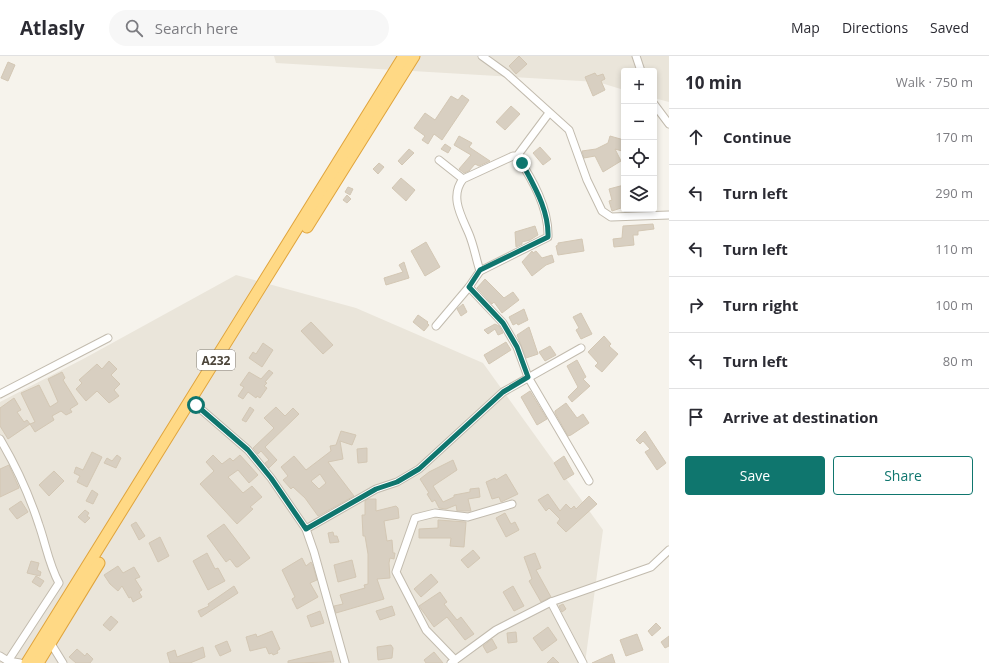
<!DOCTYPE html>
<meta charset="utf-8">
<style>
:root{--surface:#fff;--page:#f7f7f7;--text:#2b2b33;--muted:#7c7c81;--line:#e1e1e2;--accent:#0f766e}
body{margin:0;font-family:"Open Sans",sans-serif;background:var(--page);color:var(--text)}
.controls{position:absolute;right:12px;top:12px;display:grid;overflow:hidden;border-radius:4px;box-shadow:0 2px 6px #0003}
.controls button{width:36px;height:36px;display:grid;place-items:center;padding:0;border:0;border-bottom:1px solid var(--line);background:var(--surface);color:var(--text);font:20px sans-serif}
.stop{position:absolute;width:12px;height:12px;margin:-9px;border:3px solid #0f766e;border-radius:50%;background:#fff}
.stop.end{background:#0f766e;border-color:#fff;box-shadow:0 1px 4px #0008}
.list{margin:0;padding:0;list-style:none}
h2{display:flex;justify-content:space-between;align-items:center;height:52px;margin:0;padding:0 16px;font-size:17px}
h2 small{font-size:13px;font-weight:400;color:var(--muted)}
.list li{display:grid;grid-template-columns:26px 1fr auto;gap:12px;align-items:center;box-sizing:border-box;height:56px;padding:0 16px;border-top:1px solid var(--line)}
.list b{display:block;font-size:15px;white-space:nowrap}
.list em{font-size:13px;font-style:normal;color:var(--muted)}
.actions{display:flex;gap:8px;padding:12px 16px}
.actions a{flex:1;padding:9px 0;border:1px solid var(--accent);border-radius:4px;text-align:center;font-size:14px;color:var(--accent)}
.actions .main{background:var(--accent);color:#fff}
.icon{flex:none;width:22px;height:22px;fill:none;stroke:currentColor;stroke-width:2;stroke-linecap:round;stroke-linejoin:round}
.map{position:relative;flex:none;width:669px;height:607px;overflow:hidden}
header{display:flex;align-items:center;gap:24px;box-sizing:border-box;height:56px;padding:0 20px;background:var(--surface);border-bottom:1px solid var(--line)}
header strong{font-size:19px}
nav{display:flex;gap:22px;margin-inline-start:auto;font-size:14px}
.search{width:280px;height:36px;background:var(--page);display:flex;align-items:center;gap:10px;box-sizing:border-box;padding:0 14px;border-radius:22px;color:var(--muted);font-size:15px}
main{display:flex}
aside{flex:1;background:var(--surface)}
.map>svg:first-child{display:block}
.residential{fill:#eae5da}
.building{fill:#d8cfc1;stroke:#d3c7b4;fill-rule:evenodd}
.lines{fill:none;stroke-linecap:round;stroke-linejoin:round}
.minor-casing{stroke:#c2bbae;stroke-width:9}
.trunk-casing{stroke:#e0a43c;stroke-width:13}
.minor{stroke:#fff;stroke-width:7}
.trunk{stroke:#ffd985;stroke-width:11}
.route{stroke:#0f766e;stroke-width:5}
.labels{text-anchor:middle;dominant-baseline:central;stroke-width:3;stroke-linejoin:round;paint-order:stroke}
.shield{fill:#fff;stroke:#817c74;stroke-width:1}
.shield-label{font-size:12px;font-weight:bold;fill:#4b4439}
</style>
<header>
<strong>Atlasly</strong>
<div class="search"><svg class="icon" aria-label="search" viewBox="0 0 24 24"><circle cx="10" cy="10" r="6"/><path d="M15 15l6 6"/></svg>Search here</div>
<nav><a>Map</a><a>Directions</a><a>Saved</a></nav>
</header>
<main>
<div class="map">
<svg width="669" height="607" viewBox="0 0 669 607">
<rect width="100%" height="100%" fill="#f6f3ec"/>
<!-- residential -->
<g class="residential">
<path d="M274,0H669V46L654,42V15H624V34L598,26L276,7Z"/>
<path d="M236,219L356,252L483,307L603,474L585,607H0V346L85,302Z"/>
</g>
<!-- building -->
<g class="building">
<path d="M519,0L527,8L516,18L509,10Z"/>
<path d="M8,6L15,9L8,25L1,22Z"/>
<path d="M595,17L597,20L603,18L605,23L601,25L605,34L593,40L585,21Z"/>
<path d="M462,39L469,44L442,84L434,78L428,88L422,84L425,80L414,72L425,57L435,64L451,40L458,44Z"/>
<path d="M511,50L520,58L505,74L496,66Z"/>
<path d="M459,80L472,87L469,91L490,105L479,110L475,108L469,115L464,117L459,113L471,99L454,89Z"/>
<path d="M610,80L624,84L622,95L615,93L621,105L603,116L595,100L584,102L582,95L596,93L608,87Z"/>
<path d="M445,88L451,92L448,97L441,93Z"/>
<path d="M540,91L551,103L543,109L533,97Z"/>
<path d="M409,93L414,97L402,109L398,105Z"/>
<path d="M379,107L384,111L378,118L373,113Z"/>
<path d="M401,122L415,134L406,145L392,132Z"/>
<path d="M624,129V151L612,155L609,145L612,144L609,133Z"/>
<path d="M348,131L353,133L350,139L345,136Z"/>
<path d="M347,139L351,143L347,147L343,144Z"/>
<path d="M653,168L654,173L638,175V179H633L634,189L614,191L613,183L622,182L623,170Z"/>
<path d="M535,170L538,179L530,184L522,186V188L516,191L515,176Z"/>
<path d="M582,183L584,195L558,199L556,190L558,189V187Z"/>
<path d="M426,186L440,211L425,220L411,195Z"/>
<path d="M532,195L533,197L536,195L542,202L552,199L554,206L546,209L532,220L522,206Z"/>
<path d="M404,206L409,222L386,229L384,222L403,216L399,209Z"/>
<path d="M485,223L504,242L513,236L519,244L502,257L494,246L492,248L477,232Z"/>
<path d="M463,248L467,256L461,260L457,253Z"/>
<path d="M524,253L528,264L518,269L517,267L513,269L509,261Z"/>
<path d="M581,257L592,278L581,283L576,274L579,272L573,261Z"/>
<path d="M418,259L428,266L427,267L429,269L424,275L413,266Z"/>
<path d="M311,266L333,289L323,298L301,275Z"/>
<path d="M495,268L499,270L503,277L498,279L495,273L488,278L484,274Z"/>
<path d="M529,271L538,298L526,302L517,279Z"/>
<path d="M604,280L611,288L609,290L618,298L602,316L595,310L598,307L588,296Z"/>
<path d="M506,286L511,294L489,308L484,299Z"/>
<path d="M263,287L273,294L262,311L249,302L253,296L256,298Z"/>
<path d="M550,290L556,299L545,305L539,296Z"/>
<path d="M577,304L586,321L583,323L590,330L572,346L568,341L578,331L567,310Z"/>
<path d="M109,305L117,313L111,319L120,328L114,334L119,340L109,347L97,335L86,345L76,333L82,327L79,324L97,308L102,313Z"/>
<path d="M269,314L273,317L265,326L267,327L264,330L267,332L260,342L257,340L256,342L248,336L243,343L238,340L244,331L240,329L249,316L261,323Z"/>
<path d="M62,316L65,322L63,324L78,348L70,353L72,356L66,359L61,355L52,360L54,364L35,376L30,368L35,366L21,337L39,329L50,351L58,346L48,323Z"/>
<path d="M530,335L547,363L537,369L521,341Z"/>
<path d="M14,342L21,354L17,356L24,366L27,364L30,368L8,383L0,370V352Z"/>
<path d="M566,347L577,362L583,358L589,367L571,379L568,380L555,357V355Z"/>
<path d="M250,351L254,354L246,366L242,364Z"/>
<path d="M276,351L285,360L293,352L299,358L265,391L277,404L269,412L265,407L269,404L261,395L258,398L253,392L274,372L264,362Z"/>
<path d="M341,375L356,379L352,389L340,385L343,403L328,406L354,440L318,460L305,442L293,431L291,433L283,424L288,420L281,411L294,400L306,414L331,395L330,390L336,389ZM320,418L326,427L319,433L311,425Z"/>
<path d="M645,375L666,407L657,414L645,396L650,393L643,385L640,388L636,384Z"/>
<path d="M367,392V406L358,407L357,393Z"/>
<path d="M92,396L102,401L87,431L77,426L80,420L74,417L76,411L83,414Z"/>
<path d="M117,399L121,402L116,412L104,407L107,402L112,405Z"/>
<path d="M213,399L222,408L230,402L233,405L240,399L258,419L249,427L238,414L228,421L243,437L252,430L262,441L250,451L253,453L237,468L200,428L214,415L206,406Z"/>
<path d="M564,400L574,418L564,424L554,407Z"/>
<path d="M453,404L457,414L433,430L443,446L454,441V439L470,436V433L479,432L480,441L468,443L471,455H457L456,449L446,453L439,452L435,444L432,446L427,438L429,437L420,423L429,416Z"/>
<path d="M9,409L19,432L0,441V413Z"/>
<path d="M54,415L64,425L49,440L39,429Z"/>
<path d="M506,418L518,438L501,446L499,441L492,443L486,426L495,422L496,424Z"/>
<path d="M92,434L98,438L93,448L86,445Z"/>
<path d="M548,438L560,455L566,448L571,453L574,450L576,453L589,440L597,448L566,476L557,467L560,463L549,452L546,455L538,444Z"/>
<path d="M368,443H376V455L396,450L398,452L399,462L384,465L387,485L392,484L393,497H395L394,503L390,502L389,507L390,522L377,523L384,543L336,557L334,550L343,548L340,539L365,532L364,529L368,528V498L365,480H363L362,459H365V445Z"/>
<path d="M21,445L28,456L17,463L9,453Z"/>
<path d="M85,454L89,457L87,460L90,462L85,467L78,461Z"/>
<path d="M505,457L511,468L515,466L519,474L506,481L496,462Z"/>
<path d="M438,464L466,466L464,491L450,490L451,482H419V473L438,472Z"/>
<path d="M136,466L145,480L139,484L131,469Z"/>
<path d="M224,468L250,502L238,511H236L230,503L226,506L207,480Z"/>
<path d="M333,476L334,480H337L339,486L330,487L328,477Z"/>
<path d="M160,481L169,500L158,506L149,487Z"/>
<path d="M473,494L480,502L468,512L461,504Z"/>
<path d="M207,497L215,513L218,512L225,525L208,534L193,505Z"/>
<path d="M535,497L541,512L536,514L551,541L541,546L529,525L532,523L524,501Z"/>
<path d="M302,502L306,510L311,506L313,510L317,524L310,527L318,541L297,553L292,543L295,541L282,514Z"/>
<path d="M352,504L356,521L338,526L334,509Z"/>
<path d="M31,505L39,507L37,514L41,516L40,520L27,517Z"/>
<path d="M118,510L123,517L134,511L140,521L135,523L142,534L139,536L142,541L133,546L131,541L129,542L122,530L118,535L110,528L104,519Z"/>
<path d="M431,518L438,526L421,541L414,533Z"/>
<path d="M36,520L44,525L40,531L32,526Z"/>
<path d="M234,530L238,537L201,561L198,555L209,550L208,548Z"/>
<path d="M513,530L524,550L514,555L503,536Z"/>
<path d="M440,536L447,546L444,548L457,564L461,561L474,578L465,584L447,561L434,571L419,550Z"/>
<path d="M563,548L566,553L562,556L559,550Z"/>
<path d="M392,550L395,559L380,564L376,555Z"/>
<path d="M320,555L324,567L311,571L307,560Z"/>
<path d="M111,560L118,566L110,575L103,569Z"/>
<path d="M656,567L661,572L652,580L648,575Z"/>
<path d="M548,571L557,584L542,595L533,582Z"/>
<path d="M272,575L280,593L277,595L278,597L273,599L272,597L269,598L266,591L250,595L246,581L256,578L257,581Z"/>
<path d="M516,576L517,586L508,587L507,577Z"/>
<path d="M637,578L643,594L626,600L620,584Z"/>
<path d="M669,580V590L665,592L661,586Z"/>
<path d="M492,583L497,592L487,597L483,590Z"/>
<path d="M227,585L231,595L220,600L215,590Z"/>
<path d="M391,589L393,592L392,602L378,604L377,591Z"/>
<path d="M203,591L205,601L190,607H170L167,597L175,594L177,601Z"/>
<path d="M77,593L85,600L87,597L93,603L90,607H76L69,601Z"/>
<path d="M331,595L334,606L288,607V605Z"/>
<path d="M434,596L443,607H426L424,604Z"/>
<path d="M612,598L615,607H592Z"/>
<path d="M553,601L559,607H547Z"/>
</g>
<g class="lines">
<!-- minor casing -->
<g class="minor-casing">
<g id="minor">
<path d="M482,0L507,18L569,74L587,124L602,155L611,161L669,159"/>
<path d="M636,0L641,15"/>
<path d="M654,48L669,68"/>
<path d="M439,104L463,123"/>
<path d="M480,215C476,203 474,190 469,178C462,161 449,141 463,123L513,100H517L549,57"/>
<path d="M469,231L503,267L517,291L528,321L589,425"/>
<path d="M436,270L469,231L480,215L548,181C549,152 532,123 517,100"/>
<path d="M0,338L108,282"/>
<path d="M196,349L248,394L271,422L306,473L314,496L345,607"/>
<path d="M0,383C16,410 29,438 39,469C46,489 49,509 59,527L8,605"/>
<path d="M306,473L376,433L397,426L419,413L503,336L581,292"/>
<path d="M551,546L583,607"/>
<path d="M50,586L63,607"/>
<path d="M0,600L8,605L20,607"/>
<path d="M455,604L426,574L396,516L415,462L435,457L468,461L512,448"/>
<path d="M451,607L496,574L551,546L651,511L669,494"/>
</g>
</g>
<!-- trunk casing -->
<g class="trunk-casing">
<g id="trunk">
<path d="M307,171L414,0"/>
<path d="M27,607L404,0"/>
<path d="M38,607L99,507"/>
</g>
</g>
<!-- minor -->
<use href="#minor" class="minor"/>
<!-- trunk -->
<use href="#trunk" class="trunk"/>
</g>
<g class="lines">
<!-- route -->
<path class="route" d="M196,349L248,394L271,422L306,473L376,433L397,426L419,413L503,336L528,321L517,291L503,267L469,231L480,214L548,181C549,154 534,130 522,107"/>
</g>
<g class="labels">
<!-- shield labels -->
<rect class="shield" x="197" y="294" width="38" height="20" rx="3"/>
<g class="shield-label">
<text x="216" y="304">A232</text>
</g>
</g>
</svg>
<div class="controls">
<button>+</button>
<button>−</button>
<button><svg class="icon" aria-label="locate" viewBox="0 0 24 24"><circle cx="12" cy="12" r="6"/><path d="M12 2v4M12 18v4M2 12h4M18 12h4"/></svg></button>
<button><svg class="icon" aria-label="layers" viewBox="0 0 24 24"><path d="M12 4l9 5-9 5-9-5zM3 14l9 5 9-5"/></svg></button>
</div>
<div class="stop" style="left:196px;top:349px"></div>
<div class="stop end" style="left:522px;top:107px"></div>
</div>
<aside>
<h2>10 min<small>Walk · 750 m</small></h2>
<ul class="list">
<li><svg class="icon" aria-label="ahead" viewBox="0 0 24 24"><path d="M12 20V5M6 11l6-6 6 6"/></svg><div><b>Continue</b></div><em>170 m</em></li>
<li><svg class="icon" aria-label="left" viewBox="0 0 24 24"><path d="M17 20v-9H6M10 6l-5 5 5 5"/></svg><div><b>Turn left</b></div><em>290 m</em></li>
<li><svg class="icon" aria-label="left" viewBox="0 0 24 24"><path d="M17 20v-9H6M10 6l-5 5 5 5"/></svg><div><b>Turn left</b></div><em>110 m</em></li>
<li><svg class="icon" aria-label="right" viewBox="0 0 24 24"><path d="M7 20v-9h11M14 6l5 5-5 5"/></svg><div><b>Turn right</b></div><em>100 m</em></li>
<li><svg class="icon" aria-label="left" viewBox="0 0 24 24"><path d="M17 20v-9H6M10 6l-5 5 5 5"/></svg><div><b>Turn left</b></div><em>80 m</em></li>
<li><svg class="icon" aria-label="arrive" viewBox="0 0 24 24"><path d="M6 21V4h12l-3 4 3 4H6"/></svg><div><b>Arrive at destination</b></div></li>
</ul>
<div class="actions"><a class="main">Save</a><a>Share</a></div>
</aside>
</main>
